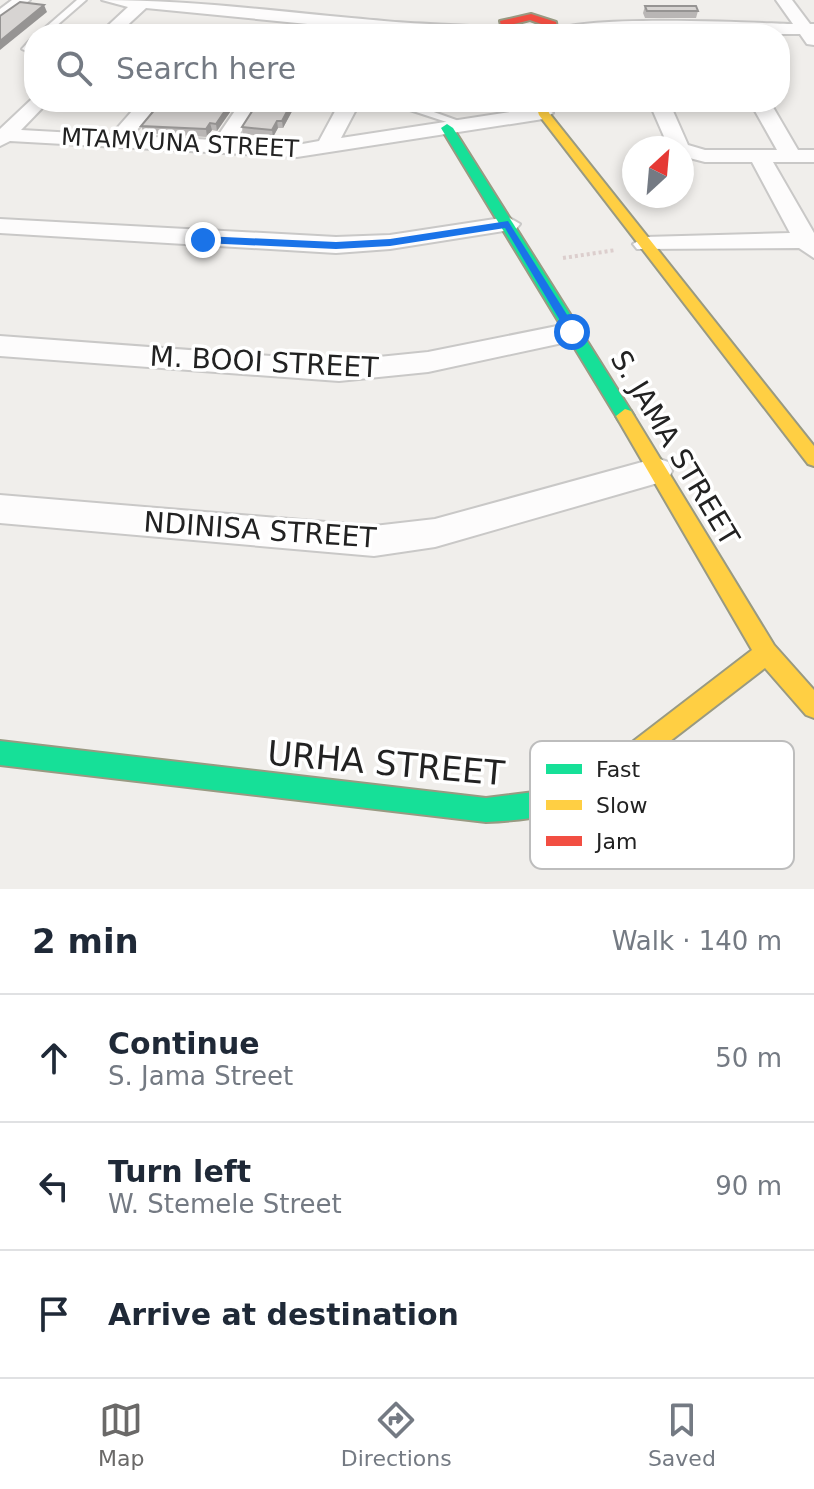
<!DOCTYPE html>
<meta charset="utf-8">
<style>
:root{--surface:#fff;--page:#f2f2f3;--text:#1f2937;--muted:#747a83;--line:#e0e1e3;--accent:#6a6968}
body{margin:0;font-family:"DejaVu Sans",sans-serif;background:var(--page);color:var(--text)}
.compass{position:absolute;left:622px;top:136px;width:72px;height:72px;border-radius:50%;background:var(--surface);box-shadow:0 4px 12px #0003;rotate:26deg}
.stop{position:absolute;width:24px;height:24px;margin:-18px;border:6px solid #1a73e8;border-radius:50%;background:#fff}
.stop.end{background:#1a73e8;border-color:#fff;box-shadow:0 2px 8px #0008}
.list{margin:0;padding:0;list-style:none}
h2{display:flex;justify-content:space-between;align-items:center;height:104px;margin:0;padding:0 32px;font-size:34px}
h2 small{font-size:26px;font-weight:400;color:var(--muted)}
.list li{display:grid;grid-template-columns:52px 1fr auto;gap:24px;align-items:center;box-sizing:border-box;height:128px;padding:0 32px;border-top:2px solid var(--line)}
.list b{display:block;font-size:30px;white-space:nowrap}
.list p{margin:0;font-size:26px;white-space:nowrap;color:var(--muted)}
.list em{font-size:26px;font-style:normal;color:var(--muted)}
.icon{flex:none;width:44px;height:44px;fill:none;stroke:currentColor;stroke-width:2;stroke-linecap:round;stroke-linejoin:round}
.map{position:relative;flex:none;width:814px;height:889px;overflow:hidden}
.search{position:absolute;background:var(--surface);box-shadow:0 4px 12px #0003;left:24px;right:24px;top:24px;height:88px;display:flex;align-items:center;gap:20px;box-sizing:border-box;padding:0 28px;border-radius:32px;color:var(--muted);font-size:30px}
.sheet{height:488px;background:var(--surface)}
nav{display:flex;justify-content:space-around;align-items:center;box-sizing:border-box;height:112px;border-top:2px solid var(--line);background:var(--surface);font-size:22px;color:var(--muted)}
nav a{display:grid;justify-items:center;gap:4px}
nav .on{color:var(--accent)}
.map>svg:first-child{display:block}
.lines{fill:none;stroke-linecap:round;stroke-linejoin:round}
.lane-casing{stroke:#c9c8c7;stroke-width:4}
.street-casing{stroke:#c9c8c7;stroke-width:4}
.fast-casing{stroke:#999a82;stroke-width:4}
.slow-casing{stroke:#999a82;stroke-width:4}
.jam-casing{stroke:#999a82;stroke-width:4}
.path{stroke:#dccecd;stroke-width:4;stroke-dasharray:3 3;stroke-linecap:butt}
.lane{fill:#fdfcfc;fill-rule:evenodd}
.street{fill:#fdfcfc;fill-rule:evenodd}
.fast{fill:#16e098;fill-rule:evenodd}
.slow{fill:#ffcf43;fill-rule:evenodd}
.jam{fill:#f24e42;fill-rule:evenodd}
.wall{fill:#b9b6b5}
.shaded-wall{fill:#969493}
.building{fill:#d7d4d2;stroke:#969493;stroke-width:2}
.route{fill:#1a73e8}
.labels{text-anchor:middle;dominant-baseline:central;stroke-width:7;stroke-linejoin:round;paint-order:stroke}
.far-street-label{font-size:24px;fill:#222;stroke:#fff}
.street-label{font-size:28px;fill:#222;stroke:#fff}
.near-street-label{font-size:34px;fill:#222;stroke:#fff}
.key{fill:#fff;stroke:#bdbdbd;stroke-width:2}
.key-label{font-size:22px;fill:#222}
</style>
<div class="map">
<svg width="814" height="889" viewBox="0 0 814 889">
<rect width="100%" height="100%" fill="#f0eeeb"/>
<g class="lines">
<!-- lane casing -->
<g class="lane-casing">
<g id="lane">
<path d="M77,0H86L47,34H38Z"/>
<path d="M31,39H34V46L31,48L34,49V54L22,49Z"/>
<path d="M406,102H414L417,106L470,125L462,127L410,110Z"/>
</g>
</g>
<!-- street casing -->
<g class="street-casing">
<g id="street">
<path d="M12,0H30L0,22V9Z"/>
<path d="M102,0C196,0 290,13 384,21C424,25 465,24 506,29L515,34L389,32L146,8L118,34H99L128,7Z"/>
<path d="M776,0H792L810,24H814V45L807,44L800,34H546C568,13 753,23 793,24Z"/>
<path d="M34,97V102H48L21,130L111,135L140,102H160L132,136L215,140L241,102H261L235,141L297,145L319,141L340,102H360L341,138L543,107L553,113L543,119L297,157L10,141L0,146V129Z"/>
<path d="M649,102H669L688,145L705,150H777L750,102H770L798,150H814V162H773L814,233V258L799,248L637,249L633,244L645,237L790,233L752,162H705L682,156V148H669Z"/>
<path d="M508,217L520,224L516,229L390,249L336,253L0,233V219L336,237L390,235Z"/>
<path d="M572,323L581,325L585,332L581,339L428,372L339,381L0,356V336L339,361L428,352Z"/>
<path d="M657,458L668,462L672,471L668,480L435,547L374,556L0,523V495L374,526L435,519Z"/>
</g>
</g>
<!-- fast casing -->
<g class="fast-casing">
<g id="fast">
<path d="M447,124L453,128L631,411L634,416L631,421H619L441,128Z"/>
<path d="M0,741L486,798L558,789L622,752L630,756L634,764C629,776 618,783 607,790C569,815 531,820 486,822L0,765Z"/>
</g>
</g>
<!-- slow casing -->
<g class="slow-casing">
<g id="slow">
<path d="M535,102H547L549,113L814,446V466L808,464L539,115Z"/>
<path d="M625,409L631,411L774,645L814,690V718L806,715L765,668L630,772L622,776L614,772L610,764L614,756L752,650L616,416Z"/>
</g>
</g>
<!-- jam casing -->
<g class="jam-casing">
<path id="jam" d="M531,14L556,22L558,34H548L547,26L530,20L510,25L513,34H503L500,21Z"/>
</g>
<!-- path -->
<path class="path" d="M563,258L616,250"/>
<!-- lane -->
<use href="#lane" class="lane"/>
<!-- street -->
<use href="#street" class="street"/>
<!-- fast -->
<use href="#fast" class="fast"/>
<!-- slow -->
<use href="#slow" class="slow"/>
<!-- jam -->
<use href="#jam" class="jam"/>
</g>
<!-- wall -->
<g class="wall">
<path d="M645,6L698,11L696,18H645L643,13Z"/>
<path d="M161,102H237L217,131L212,130L207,137L144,133L141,126Z"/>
<path d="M297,102L283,128H278L273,137L243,134L242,127Z"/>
<path d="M437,102H507L506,107H501L500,111L437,108Z"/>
</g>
<!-- shaded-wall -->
<g class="shaded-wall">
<path d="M44,5L47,12L0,50V41Z"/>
<path d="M231,102H237L217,131L216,124Z"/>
<path d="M292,102H297L283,128L282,121Z"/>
<path d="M277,121L278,128L273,137L272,130Z"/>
<path d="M210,123L212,130L207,137L206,129Z"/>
</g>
<!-- building -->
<g class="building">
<path d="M20,2L44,5L0,41V16Z"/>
<path d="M645,6H696L698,11H647Z"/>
<path d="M655,30H708L710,34H657Z"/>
<path d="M161,102H231L216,124L210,123L206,129L141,126Z"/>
<path d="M258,102H292L282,121H277L272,130L242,127Z"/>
</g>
<!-- route -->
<path class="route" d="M508,221L576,329V334H568L505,228L390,246L336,249L203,243L198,240L203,236L336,242L390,239Z"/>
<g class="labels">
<!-- far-street labels -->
<g class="far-street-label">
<text transform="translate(180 143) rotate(3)">MTAMVUNA STREET</text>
</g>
<!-- street labels -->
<g class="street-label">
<text transform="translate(264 362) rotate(3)">M. BOOI STREET</text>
<text transform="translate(675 448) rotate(59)">S. JAMA STREET</text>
<text transform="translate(260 530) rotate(4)">NDINISA STREET</text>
</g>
<!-- near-street labels -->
<g class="near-street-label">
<text transform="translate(386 763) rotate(5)">URHA STREET</text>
</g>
</g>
<!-- legend -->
<rect x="530" y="741" width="264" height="128" rx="12" class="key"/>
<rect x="546" y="764" width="36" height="10" fill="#16e098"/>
<rect x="546" y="800" width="36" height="10" fill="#ffcf43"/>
<rect x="546" y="836" width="36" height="10" fill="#f24e42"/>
<g class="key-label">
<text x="596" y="777">Fast</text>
<text x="596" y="813">Slow</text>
<text x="596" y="849">Jam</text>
</g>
</svg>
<svg class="compass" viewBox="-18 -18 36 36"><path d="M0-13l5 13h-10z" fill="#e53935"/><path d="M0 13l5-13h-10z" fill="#747a83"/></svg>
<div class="stop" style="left:572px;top:332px"></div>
<div class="stop end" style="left:203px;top:240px"></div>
<div class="search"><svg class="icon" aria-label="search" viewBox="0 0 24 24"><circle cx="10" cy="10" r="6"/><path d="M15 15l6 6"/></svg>Search here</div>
</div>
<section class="sheet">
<h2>2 min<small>Walk · 140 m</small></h2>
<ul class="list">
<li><svg class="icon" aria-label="ahead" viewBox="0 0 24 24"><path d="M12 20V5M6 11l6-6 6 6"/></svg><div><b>Continue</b><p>S. Jama Street</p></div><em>50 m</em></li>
<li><svg class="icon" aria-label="left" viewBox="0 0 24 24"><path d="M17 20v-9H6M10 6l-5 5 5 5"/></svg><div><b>Turn left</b><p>W. Stemele Street</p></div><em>90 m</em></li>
<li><svg class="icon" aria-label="arrive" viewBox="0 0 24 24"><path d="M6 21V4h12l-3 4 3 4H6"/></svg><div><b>Arrive at destination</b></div></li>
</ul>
</section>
<nav>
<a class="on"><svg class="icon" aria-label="map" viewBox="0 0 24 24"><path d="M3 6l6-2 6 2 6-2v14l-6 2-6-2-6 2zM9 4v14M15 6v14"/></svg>Map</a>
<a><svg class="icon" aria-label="directions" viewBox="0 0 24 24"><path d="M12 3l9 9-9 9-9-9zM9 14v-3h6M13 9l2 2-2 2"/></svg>Directions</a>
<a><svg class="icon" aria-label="saved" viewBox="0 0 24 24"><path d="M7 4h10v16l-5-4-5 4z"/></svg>Saved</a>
</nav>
